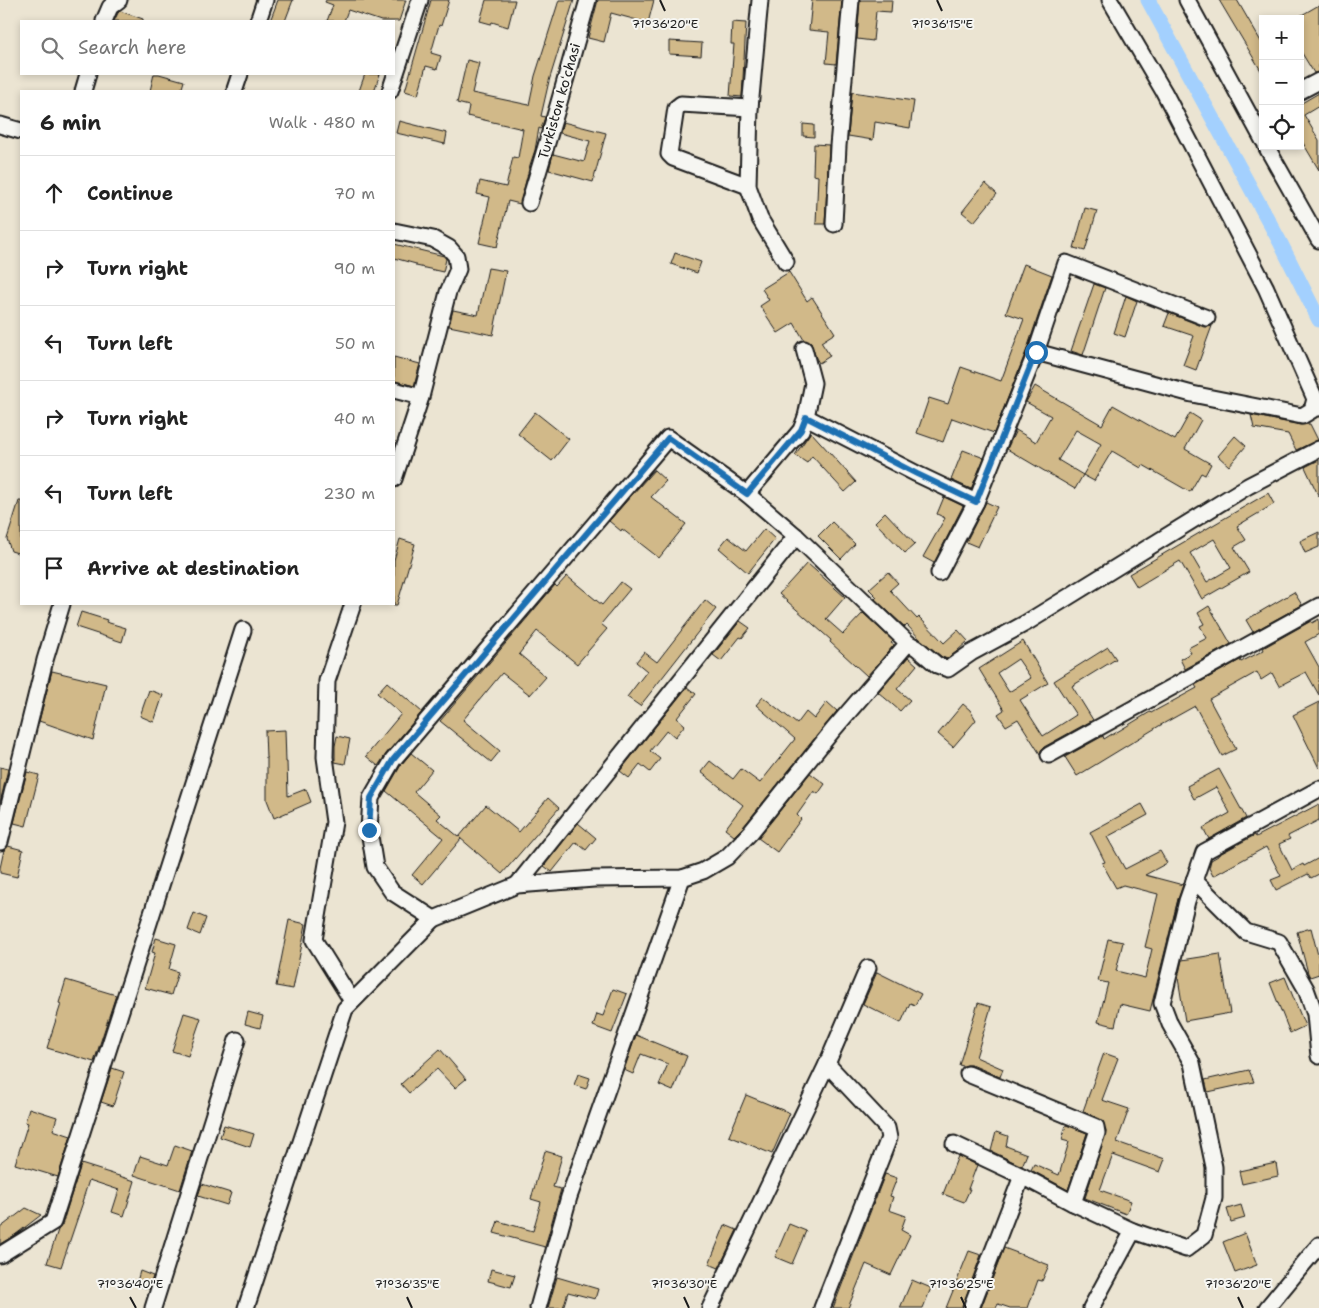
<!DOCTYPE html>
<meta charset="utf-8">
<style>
:root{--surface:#fff;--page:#f2f2f2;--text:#222;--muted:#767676;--line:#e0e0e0}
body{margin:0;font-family:"Shantell Sans",sans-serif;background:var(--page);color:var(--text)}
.controls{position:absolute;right:15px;top:15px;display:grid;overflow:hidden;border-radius:0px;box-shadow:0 2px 8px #0003}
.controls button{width:45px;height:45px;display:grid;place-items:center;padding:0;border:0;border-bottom:1px solid var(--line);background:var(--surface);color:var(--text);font:25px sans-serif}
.stop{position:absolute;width:15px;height:15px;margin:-11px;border:4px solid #1f6fb2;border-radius:50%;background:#fff}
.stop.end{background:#1f6fb2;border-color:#fff;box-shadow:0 1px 5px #0008}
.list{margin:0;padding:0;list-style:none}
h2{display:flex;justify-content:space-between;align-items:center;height:65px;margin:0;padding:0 20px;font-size:21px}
h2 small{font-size:16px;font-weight:400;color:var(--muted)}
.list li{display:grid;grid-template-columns:32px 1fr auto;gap:15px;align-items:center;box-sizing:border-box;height:75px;padding:0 20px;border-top:1px solid var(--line)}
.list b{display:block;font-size:19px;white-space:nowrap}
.list em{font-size:16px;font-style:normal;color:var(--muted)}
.icon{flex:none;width:28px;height:28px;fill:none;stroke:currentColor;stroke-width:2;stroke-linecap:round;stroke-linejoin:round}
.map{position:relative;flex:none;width:1319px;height:1308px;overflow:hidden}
.search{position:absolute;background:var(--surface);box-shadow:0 2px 8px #0003;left:20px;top:20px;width:375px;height:55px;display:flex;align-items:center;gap:12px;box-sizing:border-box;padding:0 18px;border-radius:0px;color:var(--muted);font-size:19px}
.panel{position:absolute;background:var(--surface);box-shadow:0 2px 8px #0003;left:20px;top:90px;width:375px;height:515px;border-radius:0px}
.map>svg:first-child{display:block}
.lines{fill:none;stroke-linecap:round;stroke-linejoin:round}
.canal{stroke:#a3d0fe;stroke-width:15}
.building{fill:#d1b989;stroke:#1c1c1c;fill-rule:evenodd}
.minor-casing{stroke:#1c1c1c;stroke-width:19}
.minor{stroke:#f6f6f2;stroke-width:15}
.route{stroke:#1f6fb2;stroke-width:6}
.ticks{fill:none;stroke:#1c1c1c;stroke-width:2}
.labels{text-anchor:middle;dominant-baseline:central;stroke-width:4;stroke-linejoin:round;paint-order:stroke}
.street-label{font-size:14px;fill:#1c1c1c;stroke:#f6f6f2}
.ticks-label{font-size:12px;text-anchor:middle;fill:#1c1c1c;stroke:#f6f6f2;stroke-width:4;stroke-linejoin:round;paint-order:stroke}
</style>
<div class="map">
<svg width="1319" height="1308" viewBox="0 0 1319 1308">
<rect width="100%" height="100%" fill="#ebe4d2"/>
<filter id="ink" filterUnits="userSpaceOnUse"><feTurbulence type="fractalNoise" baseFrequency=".02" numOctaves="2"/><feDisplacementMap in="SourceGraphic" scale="10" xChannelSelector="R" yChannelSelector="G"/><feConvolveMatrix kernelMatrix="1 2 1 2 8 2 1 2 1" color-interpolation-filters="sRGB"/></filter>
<g filter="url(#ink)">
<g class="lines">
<!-- canal -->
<path class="canal" d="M1148,0L1280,242L1319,320"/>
</g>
<!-- building -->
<g class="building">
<path d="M278,0H293L285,21H270Z"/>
<path d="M326,0H406L399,21H381L348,10L344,21H327L333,5L325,2Z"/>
<path d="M431,0H449L441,26L439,25L431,53L441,56L437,69L426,66L418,95L405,91Z"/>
<path d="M486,0H515L508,27L492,22L491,24L480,21Z"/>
<path d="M559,0H574L549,81L541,116L545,117L541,129L539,128L535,150L530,165L520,204L508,201L497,247L479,243L490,197L477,194L480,181L506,187L513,157L518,158L523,129L467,116L469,106L457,103L467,60L479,63L472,93L529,105L535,76Z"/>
<path d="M598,0H654L648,23L611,13L604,42L588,38Z"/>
<path d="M812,0H842L836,64L826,63L829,32L809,30Z"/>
<path d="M860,0H892L891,12L876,11L873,41L857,39Z"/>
<path d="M1219,0H1237L1263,45V74Z"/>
<path d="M1319,5V72L1314,73L1300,50V16Z"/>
<path d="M120,11L143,19V21H114L118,13Z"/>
<path d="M732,22L746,23L742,97L730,96L734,44H731Z"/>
<path d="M669,41L702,43L701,56L669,54Z"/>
<path d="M154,74H159L184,81L181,91H150Z"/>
<path d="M365,74H380L374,91H359Z"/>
<path d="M852,92L914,101L910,128L875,122L873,140L848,136Z"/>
<path d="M1319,93V106L1304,115L1319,140V170L1300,138V104Z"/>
<path d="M399,121L447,133L445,144L396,133Z"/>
<path d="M563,122L606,133L593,182L549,170L553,154L584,162L590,141L560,133Z"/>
<path d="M803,124L814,125V137L803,136Z"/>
<path d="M814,144L829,145L825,224H816L818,176L813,175Z"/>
<path d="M985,183L997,194L974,222L962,212Z"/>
<path d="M1085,208L1097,211L1085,251L1074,248Z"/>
<path d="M394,244L444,256L446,259L443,272L416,266V264L394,258Z"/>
<path d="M675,253L701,262L697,273L671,264Z"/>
<path d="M1024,264L1052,275L1027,349L994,433L952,418L943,442L917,433L929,398L948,404L961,367L1001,381L1024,319L1006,313Z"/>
<path d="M488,268L506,271L493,335L449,326L453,310L478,315Z"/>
<path d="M789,272L807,301L812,297L835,333L821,342L830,356L819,363L816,358L811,343L804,340L794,323L778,333L760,306L769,300L762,289Z"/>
<path d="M1094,284L1105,288L1083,355L1071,351Z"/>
<path d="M1126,296L1137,301L1125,337L1114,333Z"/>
<path d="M1169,313L1204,327L1212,326L1196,370L1183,365L1194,336L1164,326Z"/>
<path d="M394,357L420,364L414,386L394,381Z"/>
<path d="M1035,386L1102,425L1113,405L1175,440L1190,413L1201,420L1185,449L1211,464L1205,475L1201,473L1190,492L1143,465L1141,468L1112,451L1094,481L1083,475L1075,489L1007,449L1016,430L1036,442L1051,416L1026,402ZM1076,430L1101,444L1083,475L1058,460Z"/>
<path d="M535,412L569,439L552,461L518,434Z"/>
<path d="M1251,415L1300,425L1310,424L1318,440L1296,450L1288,434L1254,428Z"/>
<path d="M811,432L856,482L845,492L812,456L807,463L795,455Z"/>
<path d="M1235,436L1246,446L1229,466L1218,456Z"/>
<path d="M963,450L984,458L971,489L951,480Z"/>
<path d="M1319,460V497L1305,467Z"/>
<path d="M654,470L666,481L651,497L686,524L659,558L622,529L621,531L609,521Z"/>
<path d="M1268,493L1274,504L1237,526L1246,540L1234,547L1249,572L1202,599L1180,561L1137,587L1129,574ZM1214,539L1231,568L1207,582L1190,553Z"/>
<path d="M944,497L963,506L934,563L923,557L945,518L937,514Z"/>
<path d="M19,501H21V554L11,551L7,539Z"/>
<path d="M986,502L997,507L978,547L966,542Z"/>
<path d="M885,512L915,544L905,553L875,522Z"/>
<path d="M832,522L855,544L841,559L818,536Z"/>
<path d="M764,529L775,539L748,573L719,548L728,537L746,551Z"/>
<path d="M1319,532V547L1305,553L1300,541Z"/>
<path d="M400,539L415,544L397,605H394V560Z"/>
<path d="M807,563L845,597L826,619L843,634L863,613L893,641L891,643L894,645L867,676L830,642L831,640L779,594Z"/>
<path d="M888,572L898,583L890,590L917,619L919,617L944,643L958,630L968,641L956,652L947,659L942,657L920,639L907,625L905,627L875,599L877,597L869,589Z"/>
<path d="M567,576L602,605L621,582L630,589L601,624L607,629L577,664L537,631L519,654L546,677L530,695L502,673L463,720L500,751L491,762L440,721L555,585L557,587Z"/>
<path d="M1294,592L1302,605L1253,632L1246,620Z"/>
<path d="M705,600L716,609L640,706L627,697L647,671L636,662L644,652L657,662Z"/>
<path d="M1209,606L1231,644L1185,669L1180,659L1191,653L1188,648L1207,638L1200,626L1204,624L1198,613Z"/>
<path d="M81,612L107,620L106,622L126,628L122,642L76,627Z"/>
<path d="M1319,619V634L1305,642L1319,667V695L1306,672L1279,686L1272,673L1261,680L1257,672L1209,699L1236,749L1222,756L1195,706L1159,726L1077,776L1065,757L1103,736L1104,739L1112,734V735L1150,712L1151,713L1197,688L1195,685L1240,660L1241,662L1264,650L1263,648L1311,621L1312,623Z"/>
<path d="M740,621L750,628L742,638L740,637L721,661L713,655Z"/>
<path d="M1023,641L1048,683L1020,700L1043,736L1076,715L1054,681L1108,647L1116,659L1072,686L1093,720L1044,747L1041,750L1040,754L1018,719L1006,726L998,714L1004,710L979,669ZM1018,659L1031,678L1009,692L997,673Z"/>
<path d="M908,657L917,665L897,689L910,700L900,711L878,692Z"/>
<path d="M52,671L106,684L93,740L39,721Z"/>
<path d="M387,682L422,712L386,754L378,766L366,756L401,714L377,693Z"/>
<path d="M687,687L696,694L677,718L685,725L675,737L667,730L650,751L660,759L650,772L640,764L629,778L620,771Z"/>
<path d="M149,690L163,695L154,722L140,716Z"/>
<path d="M763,697L797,724L806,712L814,719L827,702L837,711L744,826L734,836L725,829L743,805L701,772L710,761L733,779L741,769L760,783L795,739L756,705Z"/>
<path d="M1319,702V768L1293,715Z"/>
<path d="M963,704L970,710L976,720L953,747L938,734Z"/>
<path d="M285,730L286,762H287L288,796L306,789L311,802L274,818L267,800V758H266L265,731Z"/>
<path d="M337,736L350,739L345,764L335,762V746Z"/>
<path d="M411,753L432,770L414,792L441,815L437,819L459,837L486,805L519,832L548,798L559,808L502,874L460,838L461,839L423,884L412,875L443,838L386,791L401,765Z"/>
<path d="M0,767L8,769L0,803Z"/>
<path d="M1219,769L1246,818L1209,839L1203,828L1230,813L1216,787L1194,799L1187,786Z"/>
<path d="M27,772L39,775L26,826L14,823Z"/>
<path d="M810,773L825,784L818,794L814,791L797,815L801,819L777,852L758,838Z"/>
<path d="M1142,804L1148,815L1107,837L1125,869L1160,851L1167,863L1145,875L1183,885L1178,899L1150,1011L1120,1004L1115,1026L1098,1022L1108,983L1098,981L1108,939L1123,942L1116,971L1145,978L1152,949L1145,947L1158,894L1123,885L1116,888L1102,863L1105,862L1090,832Z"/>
<path d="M1319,804V820L1288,836L1290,839L1279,844L1292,870L1303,864L1304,866L1319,858V874L1311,878L1308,874L1276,890L1271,880L1281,876L1266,847L1213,876L1209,868L1211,860L1218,856V855L1255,835L1256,837Z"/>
<path d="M578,823L596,838L586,850L576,842L552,872L544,866Z"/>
<path d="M8,846L23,850L17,877L0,873V868L4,850Z"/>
<path d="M194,913L206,918L200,935L188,930Z"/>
<path d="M289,920L306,924L293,989L276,986Z"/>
<path d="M1311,928L1319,959V974L1310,977L1308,973L1297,932Z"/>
<path d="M156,938L176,944L169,969L178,972L171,995L145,988L155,953L152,952Z"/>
<path d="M1220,954L1230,1013L1185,1021L1178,978L1182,960Z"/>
<path d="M877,972L921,994L915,1005L910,1003L901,1023L863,1004Z"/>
<path d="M1285,977L1305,1026L1290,1033L1270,983Z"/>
<path d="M66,980L116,995L94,1062L47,1048L61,1004L59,1003Z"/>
<path d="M613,989L627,994L612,1033L593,1026L597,1014L603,1016Z"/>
<path d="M978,1003L991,1007L976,1057L1003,1069L1000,1077L972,1065H967L963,1066L959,1065Z"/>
<path d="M248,1012L263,1016L260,1028L245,1024Z"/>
<path d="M184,1013L201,1018L188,1056L172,1051Z"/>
<path d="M636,1035L687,1056L673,1091L659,1085L668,1064L641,1054L633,1074L624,1070Z"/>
<path d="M440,1049L466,1079L455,1088L437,1069L409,1093L401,1084Z"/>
<path d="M1104,1053L1118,1058L1102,1100L1129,1109L1117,1142L1165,1159L1160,1172L1113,1155L1100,1190L1131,1201L1126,1214L1085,1198L1106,1132L1103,1121L1083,1111Z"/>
<path d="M112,1068L124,1072L113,1106L101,1102Z"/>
<path d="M1249,1070L1254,1082L1208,1092L1205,1080Z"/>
<path d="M578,1074L590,1078L586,1089L574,1085Z"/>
<path d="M746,1095L790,1113L772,1154L729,1136Z"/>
<path d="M29,1108L57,1117L53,1130L71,1136L58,1177L15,1164L28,1123L25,1122Z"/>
<path d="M224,1125L254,1134L250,1147L220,1137Z"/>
<path d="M1066,1125L1087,1133L1068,1190L1031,1170L1034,1164L1059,1175L1069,1142L1062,1140Z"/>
<path d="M996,1132L1008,1136L1006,1146L1027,1154L1022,1166L991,1151Z"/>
<path d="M175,1145L192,1151L180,1190L134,1175L140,1156L168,1165Z"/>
<path d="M545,1151L562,1156L553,1187L561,1189L545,1247L494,1233L498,1221L533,1231L541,1202L531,1199Z"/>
<path d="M958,1156L977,1165L968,1189H970L964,1202L943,1194Z"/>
<path d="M1276,1163L1278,1176L1242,1184L1239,1171Z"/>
<path d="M81,1164L135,1181L124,1216L112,1212L119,1190L89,1180L82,1202H83L61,1267L47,1263L58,1230L62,1225Z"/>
<path d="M885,1174L897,1178L890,1196L893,1197L889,1210L906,1216L901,1230L910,1235L891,1275L866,1264L848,1308H833Z"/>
<path d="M202,1184L231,1193L227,1205L198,1196Z"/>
<path d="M1241,1205L1245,1218L1231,1222L1227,1209Z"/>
<path d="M26,1208L41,1215L15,1235L0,1244V1228Z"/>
<path d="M789,1224L806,1231L792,1264L775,1257Z"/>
<path d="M725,1225L737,1230L719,1268L709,1264Z"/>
<path d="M1245,1233L1257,1265L1235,1273L1223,1242Z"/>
<path d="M1004,1248L1049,1265L1042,1281L1038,1280L1028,1308H1010L998,1304L996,1308H981Z"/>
<path d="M969,1251L981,1255L962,1308H946Z"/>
<path d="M491,1269L515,1275L511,1287L488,1281Z"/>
<path d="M140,1271L153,1276L149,1289L136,1285Z"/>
<path d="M557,1277L598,1289L595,1299L568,1292L563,1308H548Z"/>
<path d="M912,1280L931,1288L923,1308H900Z"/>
</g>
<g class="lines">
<!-- minor casing -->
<g class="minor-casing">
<g id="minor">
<path d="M760,0L750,108L748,186L760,219L786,262"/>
<path d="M1110,0L1164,92L1266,288L1319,408"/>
<path d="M1187,0L1263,140"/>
<path d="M104,21L110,7L119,0"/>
<path d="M258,21L265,0"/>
<path d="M235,89L240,74"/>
<path d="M83,91L88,74"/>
<path d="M390,91L420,0"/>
<path d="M1300,91L1319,81"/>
<path d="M0,125L21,131"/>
<path d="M1266,146L1319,240"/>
<path d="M748,186L673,158L669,154L676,108L681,104L750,108"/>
<path d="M529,203L558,106L588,0"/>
<path d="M834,224L838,146L851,0"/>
<path d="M394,231L433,239L449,248L456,256L458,269L448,292L421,397L394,390"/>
<path d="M1036,352L1066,263L1207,318"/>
<path d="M806,417L917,474L976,502L1036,352L1192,394L1302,416L1312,410L1315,399"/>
<path d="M394,479L421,397"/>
<path d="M747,494L801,430L806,417L813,383L804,349"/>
<path d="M939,573L976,502"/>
<path d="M908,643L796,536L747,494L668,438L393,760L371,798L369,830L375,867L392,892L434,919L517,885L594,879L682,878L703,871L727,857L751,832L833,730L908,643L917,648L937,665L948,669L971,653L1026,623L1248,486L1319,449"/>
<path d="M1049,755L1319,606"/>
<path d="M0,842L45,660L62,604"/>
<path d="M1194,880L1246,932L1279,942L1306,989L1315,1014L1319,1056"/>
<path d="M517,885L796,536"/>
<path d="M352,1001L314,940L334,822L325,757L327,681L353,604"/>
<path d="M968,1074L1096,1127L1097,1133L1073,1203"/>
<path d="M954,1144L1022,1176L1073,1203L1133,1231L1186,1249L1204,1235L1214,1198V1167L1192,1063L1170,1024L1162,1003L1187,901L1204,852L1319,789"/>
<path d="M0,1255L53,1222L243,630"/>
<path d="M153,1308L237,1040"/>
<path d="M246,1308L345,1009L434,919"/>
<path d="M538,1308L569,1197L682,878"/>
<path d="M710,1308L827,1064L868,968"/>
<path d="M822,1308L889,1138L887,1128L827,1064"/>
<path d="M971,1308L1022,1176"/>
<path d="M1091,1308L1133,1231"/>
<path d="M1267,1308L1319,1245"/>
</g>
</g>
<!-- minor -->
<use href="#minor" class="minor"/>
</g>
</g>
<g class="lines" filter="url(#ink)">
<!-- route -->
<path class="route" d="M369,830L371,798L393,760L668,438L747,494L801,430L806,417L917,474L976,502L1036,352"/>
</g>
<!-- ticks -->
<path class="ticks" d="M660,0L665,11M937,0L942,11M130,1297L136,1308M407,1297L412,1308M684,1297L689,1308M961,1297L966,1308M1238,1297L1243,1308"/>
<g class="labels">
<!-- street labels -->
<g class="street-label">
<text transform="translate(559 101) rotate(-74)">Turkiston koʻchasi</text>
</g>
</g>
<g class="ticks-label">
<text x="665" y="28">71°36'20"E</text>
<text x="942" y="28">71°36'15"E</text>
<text x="130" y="1288">71°36'40"E</text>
<text x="407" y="1288">71°36'35"E</text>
<text x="684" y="1288">71°36'30"E</text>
<text x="961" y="1288">71°36'25"E</text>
<text x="1238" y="1288">71°36'20"E</text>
</g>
</svg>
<div class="controls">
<button>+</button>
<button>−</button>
<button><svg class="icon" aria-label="locate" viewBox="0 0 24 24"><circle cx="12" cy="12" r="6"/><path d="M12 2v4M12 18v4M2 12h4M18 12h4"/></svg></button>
</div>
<div class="stop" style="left:1036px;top:352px"></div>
<div class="stop end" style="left:369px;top:830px"></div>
<div class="search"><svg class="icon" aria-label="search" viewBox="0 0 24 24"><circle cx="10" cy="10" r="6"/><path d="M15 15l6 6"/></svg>Search here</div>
<section class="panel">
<h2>6 min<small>Walk · 480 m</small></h2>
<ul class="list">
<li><svg class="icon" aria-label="ahead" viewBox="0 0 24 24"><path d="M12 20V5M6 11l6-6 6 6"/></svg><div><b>Continue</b></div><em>70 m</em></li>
<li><svg class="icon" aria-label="right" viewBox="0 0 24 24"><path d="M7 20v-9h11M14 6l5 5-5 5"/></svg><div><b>Turn right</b></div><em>90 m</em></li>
<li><svg class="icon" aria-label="left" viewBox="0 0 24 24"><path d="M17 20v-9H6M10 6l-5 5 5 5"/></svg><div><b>Turn left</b></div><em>50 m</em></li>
<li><svg class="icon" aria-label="right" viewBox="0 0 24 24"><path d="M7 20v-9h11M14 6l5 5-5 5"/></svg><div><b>Turn right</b></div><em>40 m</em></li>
<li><svg class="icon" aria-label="left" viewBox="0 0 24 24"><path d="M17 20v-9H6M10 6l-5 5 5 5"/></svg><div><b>Turn left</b></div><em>230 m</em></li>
<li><svg class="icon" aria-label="arrive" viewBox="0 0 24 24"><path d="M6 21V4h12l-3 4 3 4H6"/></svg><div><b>Arrive at destination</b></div></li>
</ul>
</section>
</div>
